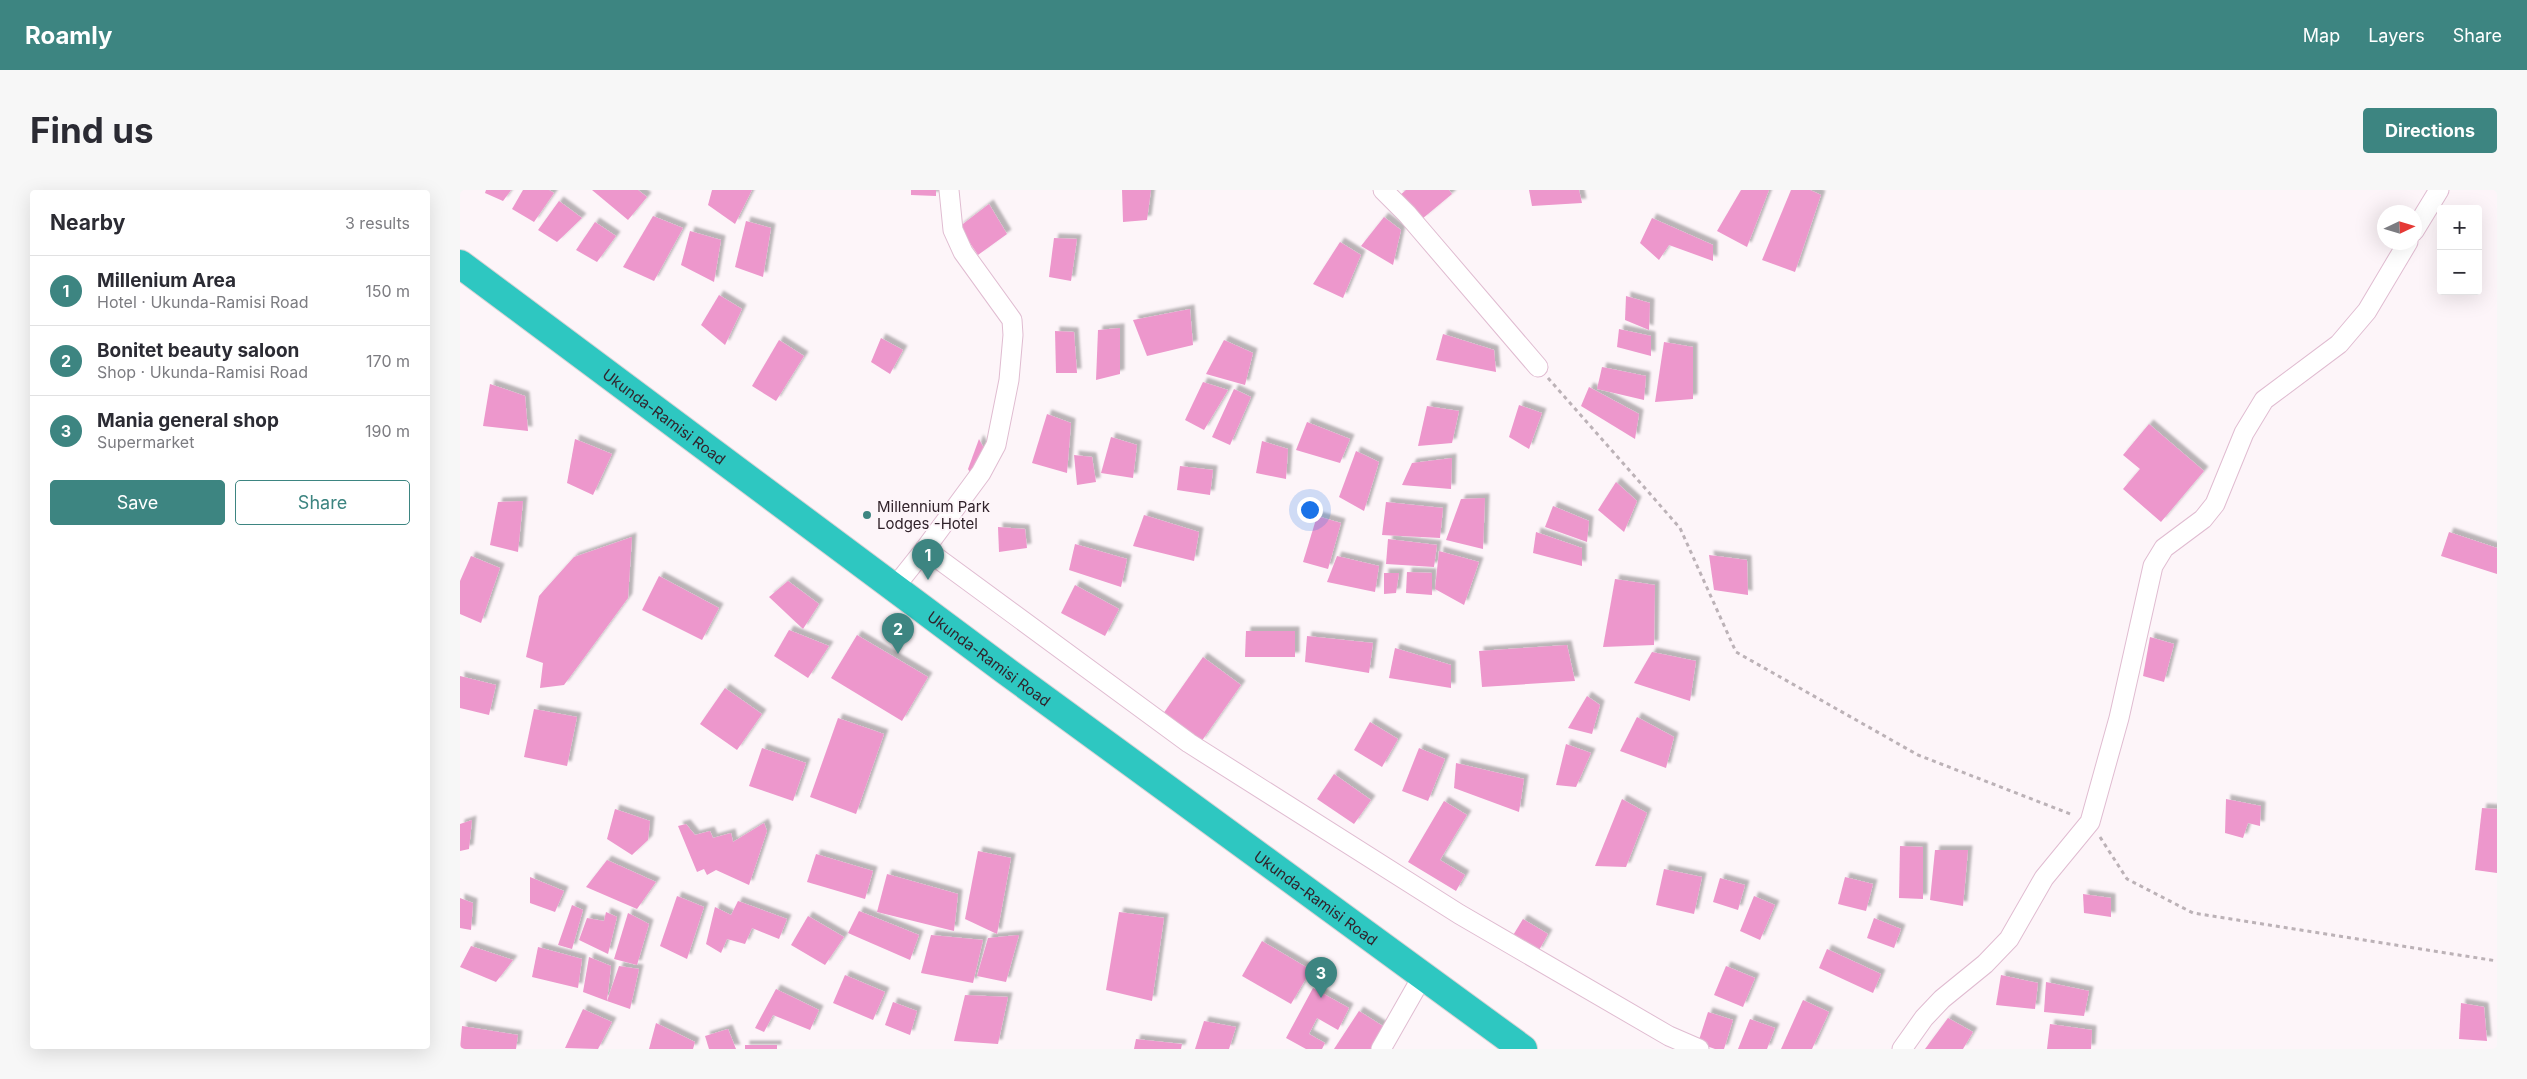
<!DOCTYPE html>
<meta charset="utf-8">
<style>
:root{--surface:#fff;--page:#f7f7f7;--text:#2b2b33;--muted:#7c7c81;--line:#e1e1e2;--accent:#3d8581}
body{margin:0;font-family:Inter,sans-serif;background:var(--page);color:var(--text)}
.controls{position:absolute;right:15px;top:15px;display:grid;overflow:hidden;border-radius:5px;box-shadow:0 5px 20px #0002}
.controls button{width:45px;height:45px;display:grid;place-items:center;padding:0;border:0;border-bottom:1px solid var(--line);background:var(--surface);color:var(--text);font:25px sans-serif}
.compass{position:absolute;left:1917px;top:15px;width:45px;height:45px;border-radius:50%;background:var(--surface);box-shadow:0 5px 20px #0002;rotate:86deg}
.you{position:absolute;left:849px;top:319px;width:18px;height:18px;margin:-12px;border:4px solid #fff;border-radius:50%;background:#1a73e8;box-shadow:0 0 0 8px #1a73e833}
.badge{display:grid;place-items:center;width:32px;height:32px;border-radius:50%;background:var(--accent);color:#fff;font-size:16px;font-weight:700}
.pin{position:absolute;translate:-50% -41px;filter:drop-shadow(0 1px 2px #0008)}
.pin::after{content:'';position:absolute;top:26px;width:18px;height:15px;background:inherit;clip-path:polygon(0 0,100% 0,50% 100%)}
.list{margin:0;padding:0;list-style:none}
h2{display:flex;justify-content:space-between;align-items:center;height:65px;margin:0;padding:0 20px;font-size:21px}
h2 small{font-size:16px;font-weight:400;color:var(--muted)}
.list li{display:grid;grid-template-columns:32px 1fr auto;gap:15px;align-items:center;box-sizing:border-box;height:70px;padding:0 20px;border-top:1px solid var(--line)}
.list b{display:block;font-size:19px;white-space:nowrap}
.list p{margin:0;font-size:16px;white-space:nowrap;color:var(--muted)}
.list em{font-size:16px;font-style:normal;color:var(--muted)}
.actions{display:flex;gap:10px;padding:15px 20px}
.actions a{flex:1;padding:11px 0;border:1px solid var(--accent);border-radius:5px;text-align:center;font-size:18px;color:var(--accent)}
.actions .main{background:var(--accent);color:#fff}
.map{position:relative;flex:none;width:2037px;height:859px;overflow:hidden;border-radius:5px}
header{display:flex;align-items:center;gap:30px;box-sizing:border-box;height:70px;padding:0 25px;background:var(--accent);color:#fff}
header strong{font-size:24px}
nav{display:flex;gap:28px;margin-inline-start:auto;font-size:18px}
.intro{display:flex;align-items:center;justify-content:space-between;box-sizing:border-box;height:120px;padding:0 30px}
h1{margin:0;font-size:35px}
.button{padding:12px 22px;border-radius:5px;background:var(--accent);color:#fff;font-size:18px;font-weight:700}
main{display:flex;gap:30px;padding:0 30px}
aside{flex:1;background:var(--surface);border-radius:5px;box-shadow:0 5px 20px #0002}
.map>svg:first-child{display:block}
.building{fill:#ed97cc;filter:url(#shadow)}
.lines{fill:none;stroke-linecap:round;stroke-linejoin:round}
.street-casing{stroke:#e0bcd1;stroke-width:21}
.highway-casing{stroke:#d6d3d5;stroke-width:30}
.path{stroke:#bcb2b7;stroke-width:3;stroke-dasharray:4 4;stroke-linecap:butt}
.street{stroke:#fff;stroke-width:19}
.highway{stroke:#2ec7c1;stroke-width:28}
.poi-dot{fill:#3d8581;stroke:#fdf5f9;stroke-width:2}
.labels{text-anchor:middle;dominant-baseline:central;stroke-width:4;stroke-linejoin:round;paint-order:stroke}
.street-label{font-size:15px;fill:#31232b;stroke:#fdf5f9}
.poi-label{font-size:15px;fill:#31232b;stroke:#fdf5f9;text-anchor:start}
</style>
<header>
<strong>Roamly</strong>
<nav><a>Map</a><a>Layers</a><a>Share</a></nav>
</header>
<div class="intro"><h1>Find us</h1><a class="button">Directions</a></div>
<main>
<aside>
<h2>Nearby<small>3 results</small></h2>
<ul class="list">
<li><span class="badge">1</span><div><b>Millenium Area</b><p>Hotel · Ukunda-Ramisi Road</p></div><em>150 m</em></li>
<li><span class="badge">2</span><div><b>Bonitet beauty saloon</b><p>Shop · Ukunda-Ramisi Road</p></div><em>170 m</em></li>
<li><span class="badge">3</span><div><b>Mania general shop</b><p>Supermarket</p></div><em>190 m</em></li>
</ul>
<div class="actions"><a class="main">Save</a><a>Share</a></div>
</aside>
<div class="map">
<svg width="2037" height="859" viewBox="0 0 2037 859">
<defs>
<filter id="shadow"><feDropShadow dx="4.5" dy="-4.5" stdDeviation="1" flood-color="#0004"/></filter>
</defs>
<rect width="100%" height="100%" fill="#fdf5f9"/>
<!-- building -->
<g class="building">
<path d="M26,0H51L43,11L25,3Z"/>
<path d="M63,0H89L94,3L74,32L52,19Z"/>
<path d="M132,0H178L187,7L168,30Z"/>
<path d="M252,0H292L275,34L248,15Z"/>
<path d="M451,0H476V6L451,5Z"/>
<path d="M662,0H691L687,30L663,32Z"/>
<path d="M946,0H989L992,4L962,29L939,6Z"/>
<path d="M1069,0H1119L1122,13L1072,16Z"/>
<path d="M1281,0H1309L1287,57L1257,41Z"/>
<path d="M1331,0H1350L1361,5L1335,82L1302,70Z"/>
<path d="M99,11L122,28L97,52L78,40Z"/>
<path d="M529,14L547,44L518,65L499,37Z"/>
<path d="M193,26L223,38L194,91L163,77Z"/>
<path d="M924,27L941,40L933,75L901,56Z"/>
<path d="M1192,28L1253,55V71L1209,55L1199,70L1180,53Z"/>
<path d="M286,31L311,38L303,87L275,77Z"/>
<path d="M135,32L156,46L137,72L116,60Z"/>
<path d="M230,41L261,50L254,92L221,75Z"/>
<path d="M594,48L617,49L611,91L589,87Z"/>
<path d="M880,52L901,65L883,108L853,94Z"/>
<path d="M259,105L282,119L265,155L241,135Z"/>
<path d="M1166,106L1190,113L1189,140L1165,130Z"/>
<path d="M730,119L733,155L687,166L673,130Z"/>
<path d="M660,138V184L636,190L638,140Z"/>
<path d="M1159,139L1191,146V166L1157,157Z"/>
<path d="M595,141L614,142L617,183H596Z"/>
<path d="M983,144L1034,160L1036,182L976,170Z"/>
<path d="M421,148L443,160L430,184L411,172Z"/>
<path d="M319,150L344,166L316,211L292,196Z"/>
<path d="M764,150L793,163L785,195L746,184Z"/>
<path d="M1204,152L1233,157V209L1195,212Z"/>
<path d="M1142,177L1186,186L1184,210L1137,199Z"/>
<path d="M743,192L768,200L744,240L725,230Z"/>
<path d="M30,194L65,206L68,241L23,236Z"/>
<path d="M1129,197L1179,224L1175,249L1121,216Z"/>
<path d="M774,199L791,207L770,255L752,247Z"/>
<path d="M1059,215L1082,223L1069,259L1049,247Z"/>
<path d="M967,216L999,221L992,253L958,256Z"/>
<path d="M587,224L611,233L607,283L572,273Z"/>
<path d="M847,232L890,249L880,273L836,260Z"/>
<path d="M1689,234L1744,281L1701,332L1663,299L1680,279L1663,265Z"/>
<path d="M651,247L677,255L673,288L641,283Z"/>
<path d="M115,249L152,264L133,305L107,293Z"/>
<path d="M519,249L528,266L512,286L508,279Z"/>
<path d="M802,251L828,259L826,289L796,283Z"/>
<path d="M896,261L919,272L904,321L879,307Z"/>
<path d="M614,265L632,267L636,292L617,295Z"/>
<path d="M992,268L991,299L942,295L952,273Z"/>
<path d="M720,276L753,280L750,305L717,300Z"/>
<path d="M1156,292L1177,311L1164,342L1138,320Z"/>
<path d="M1025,308L1023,359L986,350L1001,309Z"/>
<path d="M63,311L58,362L30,355L38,312Z"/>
<path d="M926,312L983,318L980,348L922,345Z"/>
<path d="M1093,316L1129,331L1127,352L1085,337Z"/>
<path d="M684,325L739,342L734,371L673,356Z"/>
<path d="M857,326L881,333L868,379L843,372Z"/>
<path d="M538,337L565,339L567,358L539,362Z"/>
<path d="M1076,342L1122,358V376L1073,363Z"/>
<path d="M1989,342L2037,358V384L1981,366Z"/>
<path d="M172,347L168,408L104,495L80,498L83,473L66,467L79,406L114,367Z"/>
<path d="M928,349L977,355L974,377L926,374Z"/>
<path d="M615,354L667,369L661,397L609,380Z"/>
<path d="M979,361L1019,372L1004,415L975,399Z"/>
<path d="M1249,365L1287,370L1288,405L1254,400Z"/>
<path d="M11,366L40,378L21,433L0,424V391Z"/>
<path d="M877,366L919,376L915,402L867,392Z"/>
<path d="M947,382L972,383V405L946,403Z"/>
<path d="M924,383H939L936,403L924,404Z"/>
<path d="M199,386L259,418L242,450L182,420Z"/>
<path d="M1155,389L1195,395L1194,455L1143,457Z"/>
<path d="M328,391L359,414L343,439L309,407Z"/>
<path d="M615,395L659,419L645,446L601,423Z"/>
<path d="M329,440L369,456L348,488L314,466Z"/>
<path d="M786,441H835V467H785Z"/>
<path d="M397,445L468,487L442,531L371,488Z"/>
<path d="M847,446L913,453L909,483L845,472Z"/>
<path d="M1690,447L1714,454L1704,492L1683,486Z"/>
<path d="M1107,455L1115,491L1022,497L1019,461Z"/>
<path d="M935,458L991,475V498L929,488Z"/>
<path d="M1192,462L1236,471L1230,511L1174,493Z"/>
<path d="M743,467L781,495L741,552L703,524Z"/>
<path d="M0,486L36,495L29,525L0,518Z"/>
<path d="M265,498L302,524L277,560L240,534Z"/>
<path d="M1127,506L1140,515L1132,544L1108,538Z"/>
<path d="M74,519L117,527L107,576L64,567Z"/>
<path d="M1177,527L1214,547L1206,578L1160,561Z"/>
<path d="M378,528L424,544L396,624L350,607Z"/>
<path d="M910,532L938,549L922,577L894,560Z"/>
<path d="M1106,554L1131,563L1116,597L1096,595Z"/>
<path d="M302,558L346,573L333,611L289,596Z"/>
<path d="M959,558L985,569L968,611L942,601Z"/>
<path d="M996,573L1064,589L1059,622L994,598Z"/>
<path d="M874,584L911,610L894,634L857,609Z"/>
<path d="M1162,609L1187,623L1166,677L1135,676Z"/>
<path d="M1766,609L1801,616L1800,636L1788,633L1783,648L1765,643Z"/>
<path d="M984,611L1007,625L980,670L1005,685L996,701L948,672Z"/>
<path d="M2022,618L2037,619V683L2015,680Z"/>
<path d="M155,619L190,631L188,650L172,665L147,649Z"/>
<path d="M12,630L9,659L0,661V634Z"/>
<path d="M304,633L307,641L289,695L256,680L247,685L244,679L237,682L218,636L226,634L235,645L250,641L253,648L271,643L273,652Z"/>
<path d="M1440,656L1463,657V709L1439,708Z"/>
<path d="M1475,660H1508L1503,716L1470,710Z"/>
<path d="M518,661L551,668L537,744L505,729Z"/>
<path d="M356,664L413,681L405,709L347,692Z"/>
<path d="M147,670L196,692L177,719L126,697Z"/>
<path d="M1204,679L1242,687L1234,724L1196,715Z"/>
<path d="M427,684L498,704L494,741L417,722Z"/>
<path d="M70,687L104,701L95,722L70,713Z"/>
<path d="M1385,687L1413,694L1406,721L1378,714Z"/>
<path d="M1260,688L1285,695L1278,720L1253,712Z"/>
<path d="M1623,704L1651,708V727L1624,723Z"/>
<path d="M217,706L244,717L227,769L200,756Z"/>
<path d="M1294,706L1315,715L1300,750L1280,741Z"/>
<path d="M0,708L13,713L11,740L0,738Z"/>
<path d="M278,711L327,729L319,749L292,738L285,754L267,749L261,763L246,754L255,717L271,725Z"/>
<path d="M112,715L123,720L112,759L98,755Z"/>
<path d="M399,721L459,745L450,770L388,743Z"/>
<path d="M146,722L157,727L148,764L119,750L127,728L144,731Z"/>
<path d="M659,722L704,728L692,811L646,800Z"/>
<path d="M168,723L189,734L177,775L154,769Z"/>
<path d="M348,726L384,747L365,775L331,755Z"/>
<path d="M1414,728L1441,739L1434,758L1407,748Z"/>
<path d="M1063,729L1088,744L1078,762L1052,747Z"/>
<path d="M471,745L523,750L513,793L461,783Z"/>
<path d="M559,745L546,792L517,786L528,748Z"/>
<path d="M802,751L851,780L831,814L782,786Z"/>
<path d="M11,756L53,770L36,792L0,777Z"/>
<path d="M78,757L122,769L118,798L72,787Z"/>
<path d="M1367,759L1421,784L1413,803L1359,778Z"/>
<path d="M129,767L151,776L147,811L123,802Z"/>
<path d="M159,776L179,779L170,819L147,811Z"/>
<path d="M1266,776L1295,788L1283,817L1254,805Z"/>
<path d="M385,785L425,802L413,830L373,813Z"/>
<path d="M1541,785L1578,793L1575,819L1536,815Z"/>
<path d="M1586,792L1629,801L1624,826L1584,822Z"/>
<path d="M853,798L889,818L878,840L857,828L849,844L865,853L862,859H846L826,848Z"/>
<path d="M316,799L359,820L350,840L313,825L304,842L295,838Z"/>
<path d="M505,805L548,807L538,854L494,851Z"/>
<path d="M1343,810L1369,822L1352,859H1321Z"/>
<path d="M433,812L457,821L450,845L425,835Z"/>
<path d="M2001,813L2024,817L2027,851L1999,849Z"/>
<path d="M123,819L152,832L138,859L105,858Z"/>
<path d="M899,821L926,838L913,859H874Z"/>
<path d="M1248,822L1273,830L1264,859H1255L1238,853Z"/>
<path d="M1488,828L1513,842L1503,859H1465Z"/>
<path d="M1290,829L1315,838L1307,859H1278Z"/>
<path d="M744,831L776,837L769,859H735Z"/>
<path d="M196,833L235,852L233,859H189Z"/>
<path d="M1590,834L1632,840L1631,859H1587Z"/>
<path d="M2,836L58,845L56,859H0Z"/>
<path d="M268,839L276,859H249L245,846Z"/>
<path d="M676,849L722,854L721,859H674Z"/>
<rect x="285" y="855" width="32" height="4"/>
</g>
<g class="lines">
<!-- street casing -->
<g class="street-casing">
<g id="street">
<path d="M923,0L947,24L1078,177"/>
<path d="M1954,41L1979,0"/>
<path d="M465,359L521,283L536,255L549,190L553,145L552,130L503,62L493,40L489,0"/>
<path d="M434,398L465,359L729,553L999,724L1209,846L1239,859"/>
<path d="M921,859L962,787"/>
<path d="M1442,859L1464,828L1482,809L1525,774L1549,749L1584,688L1630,632L1659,528L1693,376L1704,358L1743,329L1755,314L1784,243L1804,210L1879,154L1907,121L1948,52"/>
</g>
</g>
<!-- highway casing -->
<g class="highway-casing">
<g id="highway">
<path id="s1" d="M0,74L546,481L1063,859"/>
</g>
</g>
<!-- path -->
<g class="path">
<path d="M1088,188L1220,338L1276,462L1458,565L1613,625"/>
<path d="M1640,647L1667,689L1733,723L2037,771"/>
</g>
<!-- street -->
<use href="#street" class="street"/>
<!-- highway -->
<use href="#highway" class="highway"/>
</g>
<!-- markers -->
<circle class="poi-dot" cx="407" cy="325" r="5"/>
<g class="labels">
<!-- street labels -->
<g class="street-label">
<text stroke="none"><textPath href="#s1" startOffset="255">Ukunda-Ramisi Road</textPath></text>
<text stroke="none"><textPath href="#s1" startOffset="660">Ukunda-Ramisi Road</textPath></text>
<text stroke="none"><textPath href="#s1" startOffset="1065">Ukunda-Ramisi Road</textPath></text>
</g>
<!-- poi labels -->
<g class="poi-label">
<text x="417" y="316">Millennium Park<tspan x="417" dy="17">Lodges -Hotel</tspan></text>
</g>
</g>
</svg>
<div class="controls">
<button>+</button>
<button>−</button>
</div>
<svg class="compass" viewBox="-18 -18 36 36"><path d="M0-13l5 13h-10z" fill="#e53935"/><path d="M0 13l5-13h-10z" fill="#7c7c81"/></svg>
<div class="you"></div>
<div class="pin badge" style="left:468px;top:390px">1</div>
<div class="pin badge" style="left:438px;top:464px">2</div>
<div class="pin badge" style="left:861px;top:808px">3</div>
</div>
</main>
